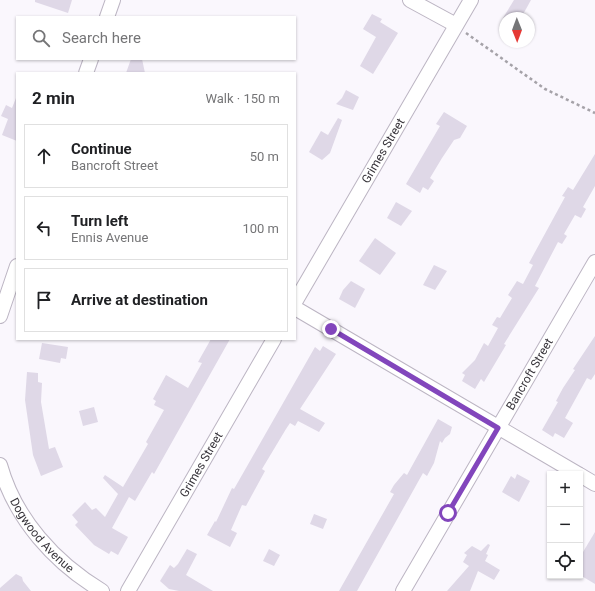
<!DOCTYPE html>
<meta charset="utf-8">
<style>
:root{--surface:#fff;--page:#f2f2f2;--text:#202124;--muted:#757577;--line:#e0e0e0}
body{margin:0;font-family:Roboto,sans-serif;background:var(--page);color:var(--text)}
.controls{position:absolute;right:12px;bottom:12px;display:grid;overflow:hidden;border-radius:0px;box-shadow:0 1px 3px #0004}
.controls button{width:36px;height:36px;display:grid;place-items:center;padding:0;border:0;border-bottom:1px solid var(--line);background:var(--surface);color:var(--text);font:20px sans-serif}
.compass{position:absolute;left:499px;top:12px;width:36px;height:36px;border-radius:50%;background:var(--surface);box-shadow:0 1px 3px #0004;rotate:179deg}
.stop{position:absolute;width:12px;height:12px;margin:-9px;border:3px solid #8246bc;border-radius:50%;background:#fff}
.stop.end{background:#8246bc;border-color:#fff;box-shadow:0 1px 4px #0008}
.list{margin:0;padding:0;list-style:none}
h2{display:flex;justify-content:space-between;align-items:center;height:52px;margin:0;padding:0 16px;font-size:17px}
h2 small{font-size:13px;font-weight:400;color:var(--muted)}
.list li{display:grid;grid-template-columns:26px 1fr auto;gap:12px;align-items:center;box-sizing:border-box;height:64px;margin:0 8px 8px;padding:0 8px;border:1px solid var(--line);border-radius:0px}
.list b{display:block;font-size:15px;white-space:nowrap}
.list p{margin:0;font-size:13px;white-space:nowrap;color:var(--muted)}
.list em{font-size:13px;font-style:normal;color:var(--muted)}
.icon{flex:none;width:22px;height:22px;fill:none;stroke:currentColor;stroke-width:2;stroke-linecap:round;stroke-linejoin:round}
.map{position:relative;flex:none;width:595px;height:591px;overflow:hidden}
.search{position:absolute;background:var(--surface);box-shadow:0 1px 3px #0004;left:16px;top:16px;width:280px;height:44px;display:flex;align-items:center;gap:10px;box-sizing:border-box;padding:0 14px;border-radius:0px;color:var(--muted);font-size:15px}
.panel{position:absolute;background:var(--surface);box-shadow:0 1px 3px #0004;left:16px;top:72px;width:280px;height:268px;border-radius:0px}
.map>svg:first-child{display:block}
.building{fill:#dfd8e7}
.lines{fill:none;stroke-linecap:round;stroke-linejoin:round}
.minor-casing{stroke:#bcb5c3;stroke-width:16}
.path{stroke:#a5a2a8;stroke-width:2.5;stroke-dasharray:3 3;stroke-linecap:butt}
.minor{stroke:#fff;stroke-width:14}
.route{stroke:#8246bc;stroke-width:5}
.labels{text-anchor:middle;dominant-baseline:central;stroke-width:3;stroke-linejoin:round;paint-order:stroke}
.street-label{font-size:12px;fill:#37343a;stroke:#faf7fd}
</style>
<div class="map">
<svg width="595" height="591" viewBox="0 0 595 591">
<rect width="100%" height="100%" fill="#faf7fd"/>
<!-- building -->
<g class="building">
<path d="M35,0H72L68,13L35,2Z"/>
<path d="M514,0H531L521,18H503Z"/>
<path d="M372,14L382,19L380,22L398,33L373,74L360,66L376,37L363,29Z"/>
<path d="M131,59H142L145,73H126Z"/>
<path d="M346,90L359,97L353,110L336,104L342,98Z"/>
<path d="M16,98H17V141L2,135L8,119L1,116L6,105L12,108Z"/>
<path d="M444,112L467,126L460,138L454,140L442,158L430,178L434,181L428,190L423,187L420,193L406,184L440,126L436,124Z"/>
<path d="M338,118L342,120L330,153L322,160L309,152L321,131L328,135Z"/>
<path d="M595,154V186L583,207L586,209L581,218L575,215L564,234L567,236L562,244L558,242L535,286L539,288L504,344L506,345L484,382L481,379L475,389L462,381L465,375L462,373L475,360L484,343L488,346L498,328L492,325L497,317L500,318L512,298L508,295L517,281L523,284L533,265L529,263L565,197L562,196L568,187L573,190Z"/>
<path d="M396,202L412,211L401,226L387,218Z"/>
<path d="M375,238L396,253L380,275L359,261Z"/>
<path d="M434,265L447,271L435,290L423,285Z"/>
<path d="M351,281L365,289L355,308L339,299L343,290Z"/>
<path d="M595,336V374L591,380L587,378L565,418L573,423L564,438L555,433L553,437L542,430L558,402L556,401L563,388L575,370L573,369Z"/>
<path d="M211,339H230L154,474L152,472L135,501L129,497L112,528L128,537L118,555L111,551L109,554L94,545L75,525L78,522L72,515L85,502L92,510L96,508L105,517L118,494L103,478L105,475L123,487L148,444L146,442L164,410L154,405L156,401L153,399L166,375L188,388L202,363L198,362Z"/>
<path d="M42,343L68,347L66,359L61,358L60,363L39,359Z"/>
<path d="M323,346L336,354L300,409L325,423L319,432L298,421L295,426L290,423L286,429L262,469L265,471L246,506L242,505L231,530L237,533L230,547L207,535L215,521L216,522L232,488L234,489L315,347L320,351Z"/>
<path d="M27,372L38,373V382L42,383L41,402L49,449L55,447L63,467L41,476L33,455L25,400Z"/>
<path d="M94,407L98,422L83,426L79,411Z"/>
<path d="M438,419L452,427L450,434L445,438L442,443L440,441L434,463L427,476L423,473L357,591H339L394,494L390,492L394,485L404,473L407,475Z"/>
<path d="M517,474L530,481L519,502L502,492L511,476L515,479Z"/>
<path d="M314,514L327,519L323,529L310,524Z"/>
<path d="M595,532V584L580,575V557Z"/>
<path d="M488,544L490,545L486,554L488,555L485,561L500,570L494,580L478,571L470,591H447L469,566L463,562L467,555L464,553L472,546L481,551Z"/>
<path d="M187,549L197,554L186,575L213,591H179L169,589L160,581L170,565L174,568L178,564Z"/>
<path d="M269,549L280,555L274,566L263,561Z"/>
<path d="M16,574L22,577L23,581L31,591H0V588Z"/>
</g>
<g class="lines">
<!-- minor casing -->
<g class="minor-casing">
<g id="minor">
<path d="M410,0L456,25"/>
<path d="M107,17L113,0"/>
<path d="M86,73L91,59"/>
<path id="s1" d="M295,302L471,0"/>
<path d="M295,308L578,474"/>
<path d="M0,316L17,266"/>
<path id="s2" d="M0,465C15,519 55,563 102,591"/>
<path d="M580,475L595,484"/>
<path id="s3" d="M128,591L274,339"/>
<path id="s4" d="M403,591L595,262"/>
</g>
</g>
<!-- path -->
<path class="path" d="M466,33L545,89L595,113"/>
<!-- minor -->
<use href="#minor" class="minor"/>
</g>
<g class="lines">
<!-- route -->
<path class="route" d="M331,329L498,428L448,513"/>
</g>
<g class="labels">
<!-- street labels -->
<g class="street-label">
<text stroke="none"><textPath href="#s1" startOffset="175">Grimes Street</textPath></text>
<text stroke="none"><textPath href="#s4" startOffset="251">Bancroft Street</textPath></text>
<text stroke="none"><textPath href="#s3" startOffset="146">Grimes Street</textPath></text>
<text stroke="none"><textPath href="#s2" startOffset="83">Dogwood Avenue</textPath></text>
</g>
</g>
</svg>
<div class="controls">
<button>+</button>
<button>−</button>
<button><svg class="icon" aria-label="locate" viewBox="0 0 24 24"><circle cx="12" cy="12" r="6"/><path d="M12 2v4M12 18v4M2 12h4M18 12h4"/></svg></button>
</div>
<svg class="compass" viewBox="-18 -18 36 36"><path d="M0-13l5 13h-10z" fill="#e53935"/><path d="M0 13l5-13h-10z" fill="#757577"/></svg>
<div class="stop" style="left:448px;top:513px"></div>
<div class="stop end" style="left:331px;top:329px"></div>
<div class="search"><svg class="icon" aria-label="search" viewBox="0 0 24 24"><circle cx="10" cy="10" r="6"/><path d="M15 15l6 6"/></svg>Search here</div>
<section class="panel">
<h2>2 min<small>Walk · 150 m</small></h2>
<ul class="list">
<li><svg class="icon" aria-label="ahead" viewBox="0 0 24 24"><path d="M12 20V5M6 11l6-6 6 6"/></svg><div><b>Continue</b><p>Bancroft Street</p></div><em>50 m</em></li>
<li><svg class="icon" aria-label="left" viewBox="0 0 24 24"><path d="M17 20v-9H6M10 6l-5 5 5 5"/></svg><div><b>Turn left</b><p>Ennis Avenue</p></div><em>100 m</em></li>
<li><svg class="icon" aria-label="arrive" viewBox="0 0 24 24"><path d="M6 21V4h12l-3 4 3 4H6"/></svg><div><b>Arrive at destination</b></div></li>
</ul>
</section>
</div>
